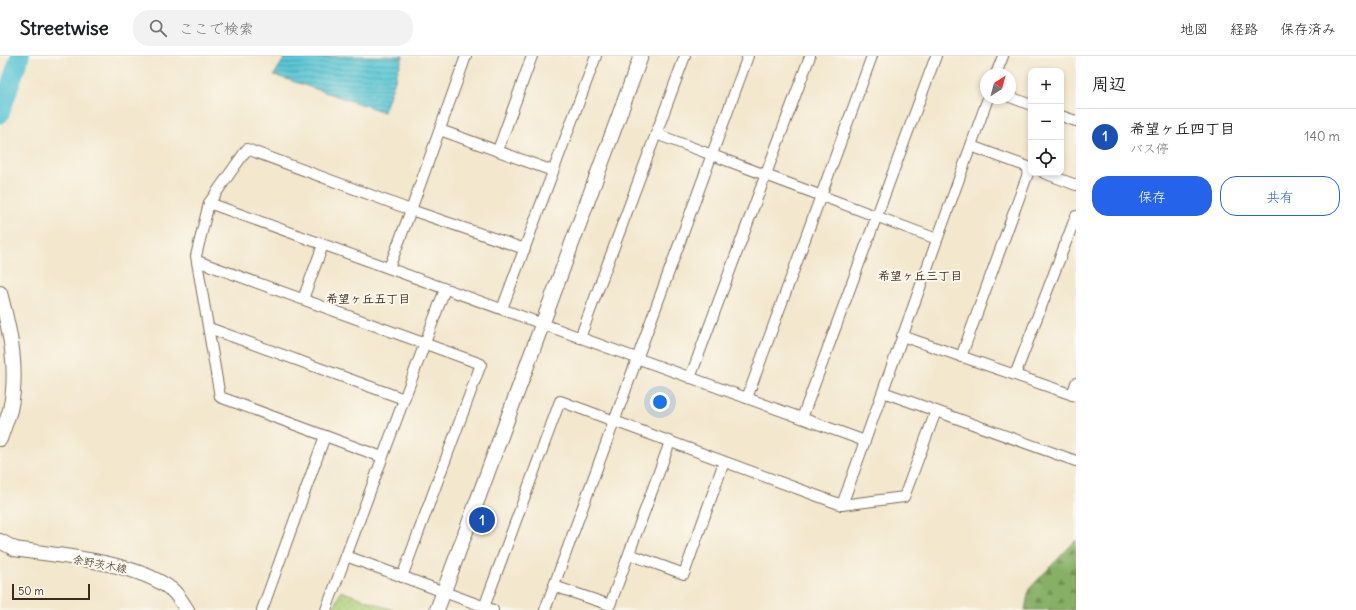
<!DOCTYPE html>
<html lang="ja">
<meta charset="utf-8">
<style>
:root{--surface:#fff;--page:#f2f2f2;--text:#202124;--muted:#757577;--line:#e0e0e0;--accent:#2563eb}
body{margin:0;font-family:Delius,"Klee One",sans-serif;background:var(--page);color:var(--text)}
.controls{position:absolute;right:12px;top:12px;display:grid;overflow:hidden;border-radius:8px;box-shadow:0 2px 6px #0003}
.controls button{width:36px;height:36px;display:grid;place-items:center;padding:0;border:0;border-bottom:1px solid var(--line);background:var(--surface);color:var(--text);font:20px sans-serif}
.compass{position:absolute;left:980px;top:12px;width:36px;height:36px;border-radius:50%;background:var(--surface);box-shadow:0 2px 6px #0003;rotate:36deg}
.scale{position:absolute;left:12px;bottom:10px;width:78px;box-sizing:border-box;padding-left:4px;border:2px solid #3b2a1e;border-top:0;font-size:11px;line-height:14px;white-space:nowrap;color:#3b2a1e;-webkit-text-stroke:3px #fbf7ec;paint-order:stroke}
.you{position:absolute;left:660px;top:346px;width:14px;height:14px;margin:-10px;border:3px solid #fff;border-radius:50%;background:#1a73e8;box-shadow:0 0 0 6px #1a73e833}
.badge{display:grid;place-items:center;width:26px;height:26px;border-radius:50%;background:var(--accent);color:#fff;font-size:13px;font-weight:700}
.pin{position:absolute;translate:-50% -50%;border:2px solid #fff;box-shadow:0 1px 4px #0006}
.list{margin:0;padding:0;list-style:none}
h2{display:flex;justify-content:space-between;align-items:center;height:52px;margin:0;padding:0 16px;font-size:17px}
h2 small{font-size:13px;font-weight:400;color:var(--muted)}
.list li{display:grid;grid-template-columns:26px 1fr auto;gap:12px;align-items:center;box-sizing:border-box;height:56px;padding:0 16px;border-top:1px solid var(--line)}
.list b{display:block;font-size:15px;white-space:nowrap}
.list p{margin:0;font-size:13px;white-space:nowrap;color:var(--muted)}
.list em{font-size:13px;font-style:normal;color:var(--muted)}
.actions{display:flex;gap:8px;padding:12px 16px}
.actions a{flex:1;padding:9px 0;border:1px solid var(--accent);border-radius:16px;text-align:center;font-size:14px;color:var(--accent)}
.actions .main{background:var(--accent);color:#fff}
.icon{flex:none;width:22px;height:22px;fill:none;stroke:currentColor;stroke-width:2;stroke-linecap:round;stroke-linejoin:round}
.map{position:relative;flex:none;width:1076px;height:554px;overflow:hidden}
header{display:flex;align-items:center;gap:24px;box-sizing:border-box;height:56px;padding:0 20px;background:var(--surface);border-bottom:1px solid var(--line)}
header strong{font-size:19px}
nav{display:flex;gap:22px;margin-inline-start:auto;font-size:14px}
.search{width:280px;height:36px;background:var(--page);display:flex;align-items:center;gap:10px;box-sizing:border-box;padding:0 14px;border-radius:16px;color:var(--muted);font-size:15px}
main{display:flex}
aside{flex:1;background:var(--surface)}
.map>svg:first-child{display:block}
.green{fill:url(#green-dots);stroke:#727c4a}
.forest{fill:url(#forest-firs);stroke:#616d42}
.water{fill:url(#water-rules);stroke:#4b787a}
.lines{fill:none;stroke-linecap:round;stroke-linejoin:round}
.river{stroke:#5bc6d5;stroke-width:19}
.street-casing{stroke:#7b6c5b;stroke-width:12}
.secondary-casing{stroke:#7b6c5b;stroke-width:16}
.street{stroke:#fff;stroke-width:10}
.secondary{stroke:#fff;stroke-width:14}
.labels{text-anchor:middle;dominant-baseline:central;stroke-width:4;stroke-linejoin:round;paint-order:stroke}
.street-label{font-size:11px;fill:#3b2a1e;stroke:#fbf7ec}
.neighbourhood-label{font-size:12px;font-weight:bold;fill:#3b2a1e;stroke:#fbf7ec}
</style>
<header>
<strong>Streetwise</strong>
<div class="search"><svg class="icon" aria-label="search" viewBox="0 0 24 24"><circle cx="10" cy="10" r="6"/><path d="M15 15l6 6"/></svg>ここで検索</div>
<nav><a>地図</a><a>経路</a><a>保存済み</a></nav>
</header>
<main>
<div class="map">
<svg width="1076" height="554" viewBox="0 0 1076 554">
<defs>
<pattern id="green-dots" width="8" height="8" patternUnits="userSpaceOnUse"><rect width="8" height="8" fill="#aacd75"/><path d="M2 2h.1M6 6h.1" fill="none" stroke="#93b065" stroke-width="1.8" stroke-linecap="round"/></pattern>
<pattern id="forest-firs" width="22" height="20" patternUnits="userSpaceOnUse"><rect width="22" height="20" fill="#87b066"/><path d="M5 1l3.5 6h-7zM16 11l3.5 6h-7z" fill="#708f53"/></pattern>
<pattern id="water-rules" width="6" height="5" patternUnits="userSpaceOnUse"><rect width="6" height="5" fill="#5bc6d5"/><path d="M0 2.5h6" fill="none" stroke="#4ca1ac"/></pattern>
</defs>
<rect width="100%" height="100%" fill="#fbf7ec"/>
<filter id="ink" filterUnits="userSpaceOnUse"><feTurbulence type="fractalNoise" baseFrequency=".025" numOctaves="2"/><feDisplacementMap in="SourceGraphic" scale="8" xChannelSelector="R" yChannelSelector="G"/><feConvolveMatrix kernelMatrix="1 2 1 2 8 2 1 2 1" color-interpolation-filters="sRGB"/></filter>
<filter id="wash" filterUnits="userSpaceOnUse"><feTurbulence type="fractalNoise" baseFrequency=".012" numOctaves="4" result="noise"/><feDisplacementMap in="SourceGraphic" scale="16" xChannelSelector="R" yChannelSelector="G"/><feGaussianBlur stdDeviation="0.9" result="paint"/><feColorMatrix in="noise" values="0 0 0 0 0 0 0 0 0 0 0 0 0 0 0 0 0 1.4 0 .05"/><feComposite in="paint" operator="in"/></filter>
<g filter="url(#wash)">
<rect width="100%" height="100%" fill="#f3e7cd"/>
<!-- green -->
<path class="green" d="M341,535L393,554H333Z"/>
<!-- forest -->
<path class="forest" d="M1076,484V554H1025L1029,533Z"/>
<!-- water -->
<path class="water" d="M286,0H403L384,56L274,19Z"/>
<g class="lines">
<!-- river -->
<path class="river" d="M0,58L20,0"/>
</g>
</g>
<g filter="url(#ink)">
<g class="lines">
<!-- street casing -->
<g class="street-casing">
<g id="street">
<path d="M996,18L1003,0"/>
<path d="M1010,41L1031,49"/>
<path d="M1061,60L1076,65"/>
<path d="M440,74L553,115"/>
<path d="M656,78L937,183"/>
<path d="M971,90L1031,112"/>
<path d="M498,94L532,0"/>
<path d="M1044,117L1076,129"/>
<path d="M209,147L865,385"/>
<path d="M197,205L481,308L402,521"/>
<path d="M389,212L411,154L525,193"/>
<path d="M303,243L323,189"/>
<path d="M502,253L596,0"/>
<path d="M209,272L404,343"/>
<path d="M902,280L1076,340"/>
<path d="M580,282L685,0"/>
<path d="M961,301L1030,112"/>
<path d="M1015,319L1076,160"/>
<path d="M690,322L810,0"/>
<path d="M883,336L1076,405"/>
<path d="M1072,339L1076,327"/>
<path d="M747,342L872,0"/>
<path d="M802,362L936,0"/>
<path d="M382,401L220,341L196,200L209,147L247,93L411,154L466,0"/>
<path d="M842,449L988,42"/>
<path d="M629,498L684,518L724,406"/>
<path d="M346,500L493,554"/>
<path d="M554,530L610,549L670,386"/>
<path d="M262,554L325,380"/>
<path d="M326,554L445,233"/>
<path d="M483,554L560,345L842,449L904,441L936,355"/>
<path d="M545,554L748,0"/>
</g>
</g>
<!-- secondary casing -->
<g class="secondary-casing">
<g id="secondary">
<path d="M0,237C10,275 19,314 10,354C7,364 3,374 0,383"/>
<path d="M0,485L15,493C60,500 138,506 172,534C178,539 183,548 187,554"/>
<path d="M437,554L641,0"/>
</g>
</g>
<!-- street -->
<use href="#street" class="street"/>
<!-- secondary -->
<use href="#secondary" class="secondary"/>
</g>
</g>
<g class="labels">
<!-- street labels -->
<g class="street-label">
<text transform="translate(100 508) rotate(11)">余野茨木線</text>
</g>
<!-- neighbourhood labels -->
<g class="neighbourhood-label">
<text x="920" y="219">希望ヶ丘三丁目</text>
<text x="368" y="242">希望ヶ丘五丁目</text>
</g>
</g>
</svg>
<div class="controls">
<button>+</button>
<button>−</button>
<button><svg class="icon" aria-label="locate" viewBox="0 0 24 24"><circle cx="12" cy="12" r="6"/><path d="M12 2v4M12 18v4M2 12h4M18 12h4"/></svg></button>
</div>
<svg class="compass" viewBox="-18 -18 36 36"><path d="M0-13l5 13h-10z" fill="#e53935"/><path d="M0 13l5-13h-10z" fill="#757577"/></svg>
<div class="scale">50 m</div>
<div class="you"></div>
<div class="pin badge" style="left:482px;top:464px;background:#1a4fb4">1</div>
</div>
<aside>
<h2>周辺<small></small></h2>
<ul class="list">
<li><span class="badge" style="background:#1a4fb4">1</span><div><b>希望ヶ丘四丁目</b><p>バス停</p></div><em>140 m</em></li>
</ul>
<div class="actions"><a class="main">保存</a><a>共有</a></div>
</aside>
</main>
